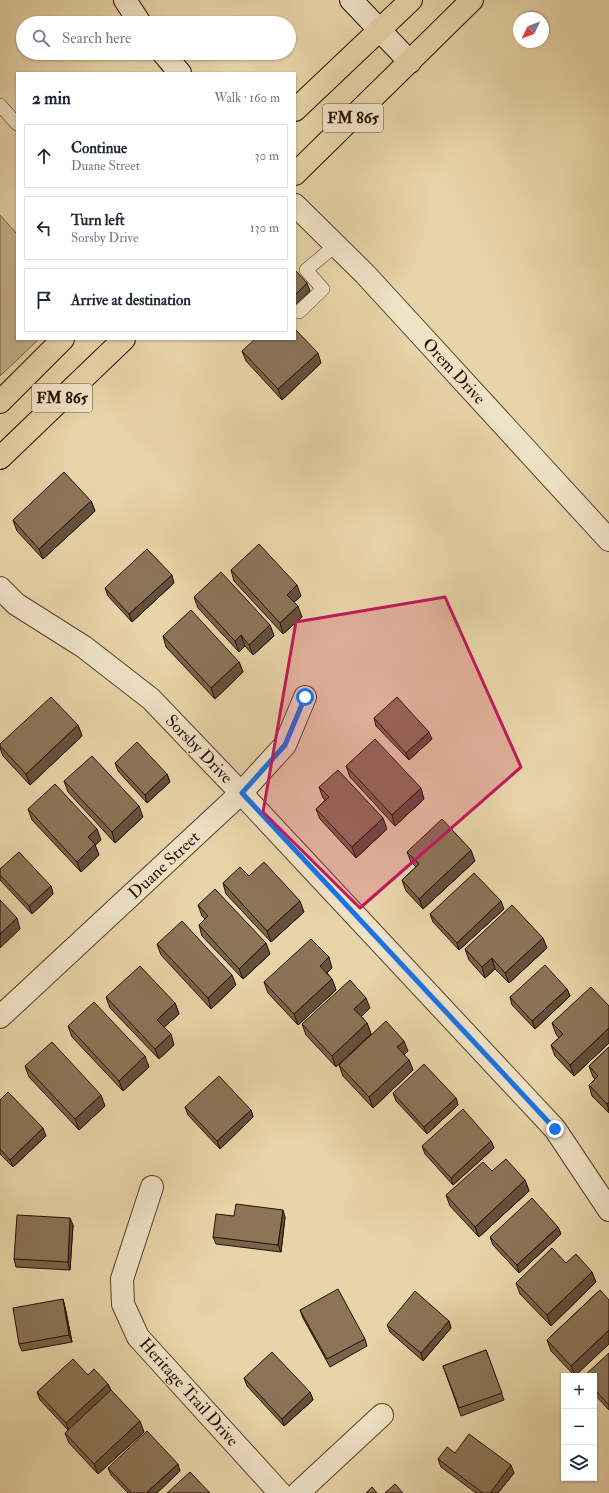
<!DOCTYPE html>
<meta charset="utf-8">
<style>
:root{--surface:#fff;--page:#f2f2f3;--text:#1f2937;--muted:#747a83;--line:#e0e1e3}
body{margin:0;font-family:"IM FELL Double Pica",serif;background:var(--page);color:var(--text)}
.controls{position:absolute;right:12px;bottom:12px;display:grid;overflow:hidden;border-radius:0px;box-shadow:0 1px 3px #0004}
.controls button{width:36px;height:36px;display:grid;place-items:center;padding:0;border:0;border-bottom:1px solid var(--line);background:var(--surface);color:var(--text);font:20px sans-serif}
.compass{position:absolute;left:513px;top:12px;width:36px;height:36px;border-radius:50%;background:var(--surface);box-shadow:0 1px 3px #0004;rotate:227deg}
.stop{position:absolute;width:12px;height:12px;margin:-9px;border:3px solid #1a73e8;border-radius:50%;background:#fff}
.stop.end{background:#1a73e8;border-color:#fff;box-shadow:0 1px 4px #0008}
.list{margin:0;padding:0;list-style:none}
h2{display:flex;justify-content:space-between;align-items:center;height:52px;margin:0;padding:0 16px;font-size:17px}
h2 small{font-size:13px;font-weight:400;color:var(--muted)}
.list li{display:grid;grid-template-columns:26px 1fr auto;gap:12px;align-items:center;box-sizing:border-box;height:64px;margin:0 8px 8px;padding:0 8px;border:1px solid var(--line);border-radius:0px}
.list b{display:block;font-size:15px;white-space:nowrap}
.list p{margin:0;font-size:13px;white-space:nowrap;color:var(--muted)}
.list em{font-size:13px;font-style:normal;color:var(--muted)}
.icon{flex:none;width:22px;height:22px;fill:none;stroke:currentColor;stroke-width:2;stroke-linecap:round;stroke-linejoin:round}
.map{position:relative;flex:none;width:609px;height:1493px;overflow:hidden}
.search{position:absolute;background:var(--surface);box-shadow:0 1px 3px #0004;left:16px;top:16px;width:280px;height:44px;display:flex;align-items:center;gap:10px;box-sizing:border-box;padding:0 14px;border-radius:22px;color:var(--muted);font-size:15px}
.panel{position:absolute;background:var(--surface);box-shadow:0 1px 3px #0004;left:16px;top:72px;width:280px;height:268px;border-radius:0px}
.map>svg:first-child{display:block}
.green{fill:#c7b28b;stroke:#786046}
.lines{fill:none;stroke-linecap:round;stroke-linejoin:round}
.lane-casing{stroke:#593f2a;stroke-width:14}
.street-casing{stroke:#593f2a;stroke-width:24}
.secondary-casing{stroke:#2a0d00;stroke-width:24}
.primary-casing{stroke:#2a0d00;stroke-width:24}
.lane{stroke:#efe3c6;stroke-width:13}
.street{stroke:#efe3c6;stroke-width:22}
.secondary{stroke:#efe3c6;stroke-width:22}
.primary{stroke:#e7d4a8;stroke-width:22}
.wall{fill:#78644b;stroke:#2a0d00}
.shaded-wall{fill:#62513d;stroke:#2a0d00}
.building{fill:#8c7457;stroke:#2a0d00}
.route{stroke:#1a73e8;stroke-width:5}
.marked{fill:#c2185b;fill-opacity:0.2;stroke:#c2185b;stroke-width:3;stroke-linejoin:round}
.labels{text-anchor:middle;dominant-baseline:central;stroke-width:3;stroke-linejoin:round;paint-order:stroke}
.shield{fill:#efe3c6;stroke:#654d3b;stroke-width:1}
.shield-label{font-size:16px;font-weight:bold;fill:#2a0d00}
.street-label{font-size:17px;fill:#2a0d00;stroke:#efe3c6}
</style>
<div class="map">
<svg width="609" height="1493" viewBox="0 0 609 1493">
<rect width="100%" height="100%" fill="#e7d4a8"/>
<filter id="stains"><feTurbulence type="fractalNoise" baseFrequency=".005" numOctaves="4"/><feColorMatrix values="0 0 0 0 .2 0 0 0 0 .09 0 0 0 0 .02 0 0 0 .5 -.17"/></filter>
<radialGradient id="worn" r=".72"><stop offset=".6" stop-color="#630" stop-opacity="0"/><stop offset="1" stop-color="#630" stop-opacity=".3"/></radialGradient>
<!-- green -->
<path class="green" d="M0,215L17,234V339H39L0,376Z"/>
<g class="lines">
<!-- lane casing -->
<g class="lane-casing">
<g id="lane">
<path d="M0,105L17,124"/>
<path d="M295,312H299L323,289L306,270L336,245"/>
</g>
</g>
<!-- street casing -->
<g class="street-casing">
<g id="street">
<path d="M295,205L365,274L609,540"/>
<path d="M0,588L16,604L84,647L151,699L241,793L555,1129L609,1210"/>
<path d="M0,1017L241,793L285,745L305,697"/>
<path d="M152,1187L122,1279L123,1304L138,1337L280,1493"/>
<path d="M298,1493L382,1415"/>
</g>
</g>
<!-- secondary casing -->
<g class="secondary-casing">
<g id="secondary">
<path d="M125,0L140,23"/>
<path d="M351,0L410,62"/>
<path d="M163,53L180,73"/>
</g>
</g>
<!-- primary casing -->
<g class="primary-casing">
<g id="primary">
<path d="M295,110L411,0"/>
<path d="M295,174L472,0"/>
<path d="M0,402L63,339"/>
<path d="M0,458L124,339"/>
</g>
</g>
<!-- lane -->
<use href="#lane" class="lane"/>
<!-- street -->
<use href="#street" class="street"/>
<!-- secondary -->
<use href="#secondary" class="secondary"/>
<!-- primary -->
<use href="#primary" class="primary"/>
</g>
<!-- wall -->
<g class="wall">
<path d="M242,351L321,363L282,400L246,361Z"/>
<path d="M91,501L95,511L43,559L17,531L13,520Z"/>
<path d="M231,570L301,596L294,602L302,617L283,634L234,581Z"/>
<path d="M174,583L132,622L108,596L105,588Z"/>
<path d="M194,597L270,625L274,636L253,655L245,646L239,652L198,608Z"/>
<path d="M163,636L239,662L243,672L215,699L166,647Z"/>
<path d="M374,718L432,739L409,760L376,726Z"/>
<path d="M78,725L82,736L30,785L3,756L0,748V744Z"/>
<path d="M115,763L167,774L170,782L147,803L118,771Z"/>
<path d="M346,766L424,799L395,826L350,777Z"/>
<path d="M64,781L143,817L115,843L68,792Z"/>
<path d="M319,787L387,829L356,858L320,819L316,809L325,800L323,798Z"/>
<path d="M28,809L101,840L95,845L99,855L81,872L32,820Z"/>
<path d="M407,852L475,861L423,909L406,891L402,880L416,867L411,862Z"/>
<path d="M0,869L51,886L53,894L32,914L0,880Z"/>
<path d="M249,876L304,912L271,942L226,894L223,883Z"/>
<path d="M198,905L270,954L243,979L202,936L199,925L205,919L202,916Z"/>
<path d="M504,909L459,950L433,922L430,914Z"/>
<path d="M157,944L236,985L211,1009L161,955Z"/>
<path d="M547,948L509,983L495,969L485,978L469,960L465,949Z"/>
<path d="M332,968L327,973L332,979L336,990L298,1025L268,993L264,982Z"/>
<path d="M567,989L570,996L535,1029L512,1005L510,997Z"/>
<path d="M106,997L175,1003L179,1014L164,1027L174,1045L159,1059L110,1008Z"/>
<path d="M609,1006V1043L574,1076L555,1056L551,1045L559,1038L556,1034L552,1023Z"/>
<path d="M370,1008L361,1016L367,1023L371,1034L336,1067L306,1035L302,1024Z"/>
<path d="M68,1026L149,1067L123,1091L72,1037Z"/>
<path d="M609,1047V1113L592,1096L589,1085L595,1079L593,1077L589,1066Z"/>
<path d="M408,1051L404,1055L409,1060L413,1070L373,1108L343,1076L339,1065Z"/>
<path d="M25,1066L105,1106L79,1130L29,1077Z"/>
<path d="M393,1093L456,1098L458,1105L427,1134L396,1101Z"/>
<path d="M0,1100L46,1136L13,1167L0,1154Z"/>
<path d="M185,1107L251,1110L253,1117L220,1149L188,1115Z"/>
<path d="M491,1141L494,1148L453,1185L425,1154L422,1146Z"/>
<path d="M492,1171L525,1180L529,1191L479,1237L450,1206L446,1195Z"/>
<path d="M234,1216L285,1217L281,1252L216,1244L213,1237Z"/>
<path d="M73,1225L70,1270L16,1267L14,1259Z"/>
<path d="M558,1227L561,1234L519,1273L493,1245L490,1237Z"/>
<path d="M566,1263L596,1282L551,1326L520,1294L516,1283Z"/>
<path d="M600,1290L575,1376L551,1351L547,1340Z"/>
<path d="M65,1307L72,1342L22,1351L19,1344Z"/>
<path d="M300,1310L365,1339L367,1346L330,1367L303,1318Z"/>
<path d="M449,1321L451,1328L423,1361L390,1332L387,1325Z"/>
<path d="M486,1350L504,1400L461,1416L443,1366Z"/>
<path d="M609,1353V1410L594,1394V1376Z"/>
<path d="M88,1375L108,1384L111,1390L144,1432L98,1474L69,1443L65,1433L68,1430L40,1400L37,1392Z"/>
<path d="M244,1378L310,1392L313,1400L284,1426L247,1386Z"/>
<path d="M455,1453L514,1473L498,1493H476L441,1467L438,1459Z"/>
<path d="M108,1468L180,1471L157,1493H128L111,1475Z"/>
</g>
<!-- shaded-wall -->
<g class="shaded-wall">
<path d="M307,283L310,291L295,305V295Z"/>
<path d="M318,353L321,363L282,400L278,389Z"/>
<path d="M91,501L95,511L43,559L39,549Z"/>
<path d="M172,575L174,583L132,622L129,614Z"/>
<path d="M297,585L301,596L291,605L287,595Z"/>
<path d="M298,606L302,617L283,634L280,623Z"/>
<path d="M270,625L274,636L253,655L249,645Z"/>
<path d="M241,635L245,646L239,652L235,641Z"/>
<path d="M239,662L243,672L215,699L211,688Z"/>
<path d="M78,725L82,736L30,785L26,774Z"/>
<path d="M429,732L432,739L409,760L406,753Z"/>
<path d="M167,774L170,782L147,803L145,795Z"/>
<path d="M421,788L424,799L395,826L392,815Z"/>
<path d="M139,806L143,817L115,843L112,832Z"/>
<path d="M383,818L387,829L356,858L352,847Z"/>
<path d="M97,829L101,840L95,845L99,855L81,872L77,862L88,837Z"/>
<path d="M471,850L475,861L423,909L419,899Z"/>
<path d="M51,886L53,894L32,914L29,906Z"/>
<path d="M300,901L304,912L271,942L267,931Z"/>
<path d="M501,901L504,909L459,950L457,943Z"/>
<path d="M17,918L20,929L0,948V934Z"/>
<path d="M543,938L547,948L509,983L505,973Z"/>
<path d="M266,943L270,954L243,979L239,969Z"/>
<path d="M329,957L332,968L323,976L320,966Z"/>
<path d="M492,958L495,969L485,978L482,967Z"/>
<path d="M232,975L236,985L211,1009L208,998Z"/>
<path d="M332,979L336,990L298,1025L294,1014Z"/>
<path d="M567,989L570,996L535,1029L532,1021Z"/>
<path d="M366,998L370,1008L358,1020L354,1009Z"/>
<path d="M175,1003L179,1014L161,1030L157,1020Z"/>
<path d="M367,1023L371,1034L336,1067L332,1056Z"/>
<path d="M609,1028V1043L574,1076L570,1065Z"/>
<path d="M171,1034L174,1045L159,1059L155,1049Z"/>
<path d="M404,1041L408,1051L401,1058L397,1047Z"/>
<path d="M145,1056L149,1067L123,1091L119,1081Z"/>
<path d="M409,1060L413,1070L373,1108L369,1097Z"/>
<path d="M101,1095L105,1106L79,1130L75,1119Z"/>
<path d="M456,1098L458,1105L427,1134L424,1127Z"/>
<path d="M609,1102V1111L607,1104Z"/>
<path d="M251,1110L253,1117L220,1149L217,1141Z"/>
<path d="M43,1128L46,1136L13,1167L10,1160Z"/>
<path d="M491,1141L494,1148L453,1185L451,1178Z"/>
<path d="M525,1180L529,1191L479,1237L475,1227Z"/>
<path d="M283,1210L285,1217L281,1252L278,1245Z"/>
<path d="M70,1218L73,1225L70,1270L68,1262Z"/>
<path d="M558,1227L561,1234L519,1273L517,1265Z"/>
<path d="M592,1272L596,1282L551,1326L547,1315Z"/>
<path d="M63,1299L65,1307L72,1342L69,1335Z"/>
<path d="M449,1321L451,1328L423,1361L421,1353Z"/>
<path d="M609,1330V1344L575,1376L571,1366Z"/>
<path d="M108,1384L111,1392L69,1431L66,1423Z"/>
<path d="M310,1392L313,1400L284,1426L282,1419Z"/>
<path d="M140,1421L144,1432L98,1474L94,1464Z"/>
<path d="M178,1464L180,1471L157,1493H146Z"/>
<path d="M511,1465L514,1473L498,1493H490Z"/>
</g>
<!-- building -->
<g class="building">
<path d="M295,270L307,283L295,295Z"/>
<path d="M295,329L318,353L278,389L242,351L255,339H295Z"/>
<path d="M64,472L91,501L39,549L13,520Z"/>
<path d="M259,544L297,585L287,595L298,606L280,623L231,570Z"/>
<path d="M147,549L172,575L129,614L105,588Z"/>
<path d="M221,572L270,625L249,645L241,635L235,641L194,597Z"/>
<path d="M191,610L239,662L211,688L163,636Z"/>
<path d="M51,697L78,725L26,774L0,746V744Z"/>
<path d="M397,697L429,732L406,753L374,718Z"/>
<path d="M375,739L421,788L392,815L346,766Z"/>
<path d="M137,742L167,774L145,795L115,763Z"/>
<path d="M92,756L139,806L112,832L64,781Z"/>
<path d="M338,770L383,818L352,847L316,809L329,797L319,787Z"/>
<path d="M55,784L97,829L88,837L95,844L77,862L28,809Z"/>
<path d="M442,819L471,850L419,899L402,880L419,864L407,852Z"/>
<path d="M19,852L51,886L29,906L0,875V869Z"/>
<path d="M264,862L300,901L267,931L223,883L240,867L249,876Z"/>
<path d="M474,873L501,901L457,943L430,914Z"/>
<path d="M215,889L266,943L239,969L199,925L208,916L198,905Z"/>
<path d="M0,900L17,918L0,934Z"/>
<path d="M512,905L543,938L505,973L492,958L482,967L465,949Z"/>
<path d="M182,921L232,975L208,998L157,944Z"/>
<path d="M311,939L329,957L320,966L332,979L294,1014L264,982Z"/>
<path d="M545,965L567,989L532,1021L510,997Z"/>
<path d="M140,966L175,1003L157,1020L171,1034L155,1049L106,997Z"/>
<path d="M350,980L366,998L354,1009L367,1023L332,1056L302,1024Z"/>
<path d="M591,987L609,1006V1028L570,1065L551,1045L563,1034L552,1023Z"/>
<path d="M94,1002L145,1056L119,1081L68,1026Z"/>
<path d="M386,1021L404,1041L397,1047L409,1060L369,1097L339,1065Z"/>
<path d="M52,1042L101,1095L75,1119L25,1066Z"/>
<path d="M609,1047V1102L607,1104L589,1085L598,1076L589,1066Z"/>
<path d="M424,1064L456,1098L424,1127L393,1093Z"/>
<path d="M219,1076L251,1110L217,1141L185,1107Z"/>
<path d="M8,1092L43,1128L10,1160L0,1149V1100Z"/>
<path d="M463,1109L491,1141L451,1178L422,1146Z"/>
<path d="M506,1159L525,1180L475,1227L446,1195L483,1162L492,1171Z"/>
<path d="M532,1198L558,1227L517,1265L490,1237Z"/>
<path d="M236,1204L283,1210L278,1245L213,1237L216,1214L234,1216Z"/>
<path d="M17,1215L70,1218L68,1262L14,1259Z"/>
<path d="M552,1248L566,1263L576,1254L592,1272L547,1315L516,1283Z"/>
<path d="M338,1289L365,1339L327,1359L300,1310Z"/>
<path d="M600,1290L609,1300V1330L571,1366L547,1340Z"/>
<path d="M415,1291L449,1321L421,1353L387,1325Z"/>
<path d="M63,1299L69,1335L19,1344L13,1308Z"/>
<path d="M486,1350L502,1393L459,1408L443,1366Z"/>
<path d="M272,1352L310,1392L282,1419L244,1378Z"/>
<path d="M609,1353V1405L594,1389V1376H584Z"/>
<path d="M73,1359L88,1375L94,1369L108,1384L66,1423L37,1392Z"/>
<path d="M111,1390L140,1421L94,1464L65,1433Z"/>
<path d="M147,1431L178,1464L146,1493H132L108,1468Z"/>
<path d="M469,1434L511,1465L490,1493H483L438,1459L447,1447L455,1453Z"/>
<path d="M190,1472L210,1493H167Z"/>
<path d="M395,1484L403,1493H385Z"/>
<path d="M372,1487L377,1493H366Z"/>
</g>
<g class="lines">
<!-- route -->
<path class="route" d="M305,697L285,745L242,793L555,1129"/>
</g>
<!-- marked area -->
<path class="marked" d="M445,597L521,767L360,908L263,812L296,622Z"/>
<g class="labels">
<!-- shield labels -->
<g class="shield">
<rect x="323" y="104" width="60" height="28" rx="3"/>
<rect x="32" y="384" width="60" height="28" rx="3"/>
</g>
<g class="shield-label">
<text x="353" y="118">FM 865</text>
<text x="62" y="398">FM 865</text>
</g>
<!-- street labels -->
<g class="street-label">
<text transform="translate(454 371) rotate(47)">Orem Drive</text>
<text transform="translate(199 749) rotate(46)">Sorsby Drive</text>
<text transform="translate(164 865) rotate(-43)">Duane Street</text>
<text transform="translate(189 1392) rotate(48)">Heritage Trail Drive</text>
</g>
</g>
<rect width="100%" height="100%" filter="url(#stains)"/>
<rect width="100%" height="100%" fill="url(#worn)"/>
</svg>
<div class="controls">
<button>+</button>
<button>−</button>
<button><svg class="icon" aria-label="layers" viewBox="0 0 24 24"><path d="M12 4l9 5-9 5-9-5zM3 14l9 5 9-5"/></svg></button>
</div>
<svg class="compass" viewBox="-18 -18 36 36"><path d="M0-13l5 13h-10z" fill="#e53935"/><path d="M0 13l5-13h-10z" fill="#747a83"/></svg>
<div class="stop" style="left:305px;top:697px"></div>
<div class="stop end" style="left:555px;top:1129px"></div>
<div class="search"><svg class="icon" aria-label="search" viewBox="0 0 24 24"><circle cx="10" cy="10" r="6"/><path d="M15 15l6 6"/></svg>Search here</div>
<section class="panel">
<h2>2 min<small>Walk · 160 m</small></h2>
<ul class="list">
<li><svg class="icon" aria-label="ahead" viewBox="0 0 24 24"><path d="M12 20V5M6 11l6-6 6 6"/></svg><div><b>Continue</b><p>Duane Street</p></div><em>30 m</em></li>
<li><svg class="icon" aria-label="left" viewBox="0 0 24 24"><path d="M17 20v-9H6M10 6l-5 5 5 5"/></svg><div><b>Turn left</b><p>Sorsby Drive</p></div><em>130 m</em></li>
<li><svg class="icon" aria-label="arrive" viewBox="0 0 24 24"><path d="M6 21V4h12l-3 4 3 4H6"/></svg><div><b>Arrive at destination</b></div></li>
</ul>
</section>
</div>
